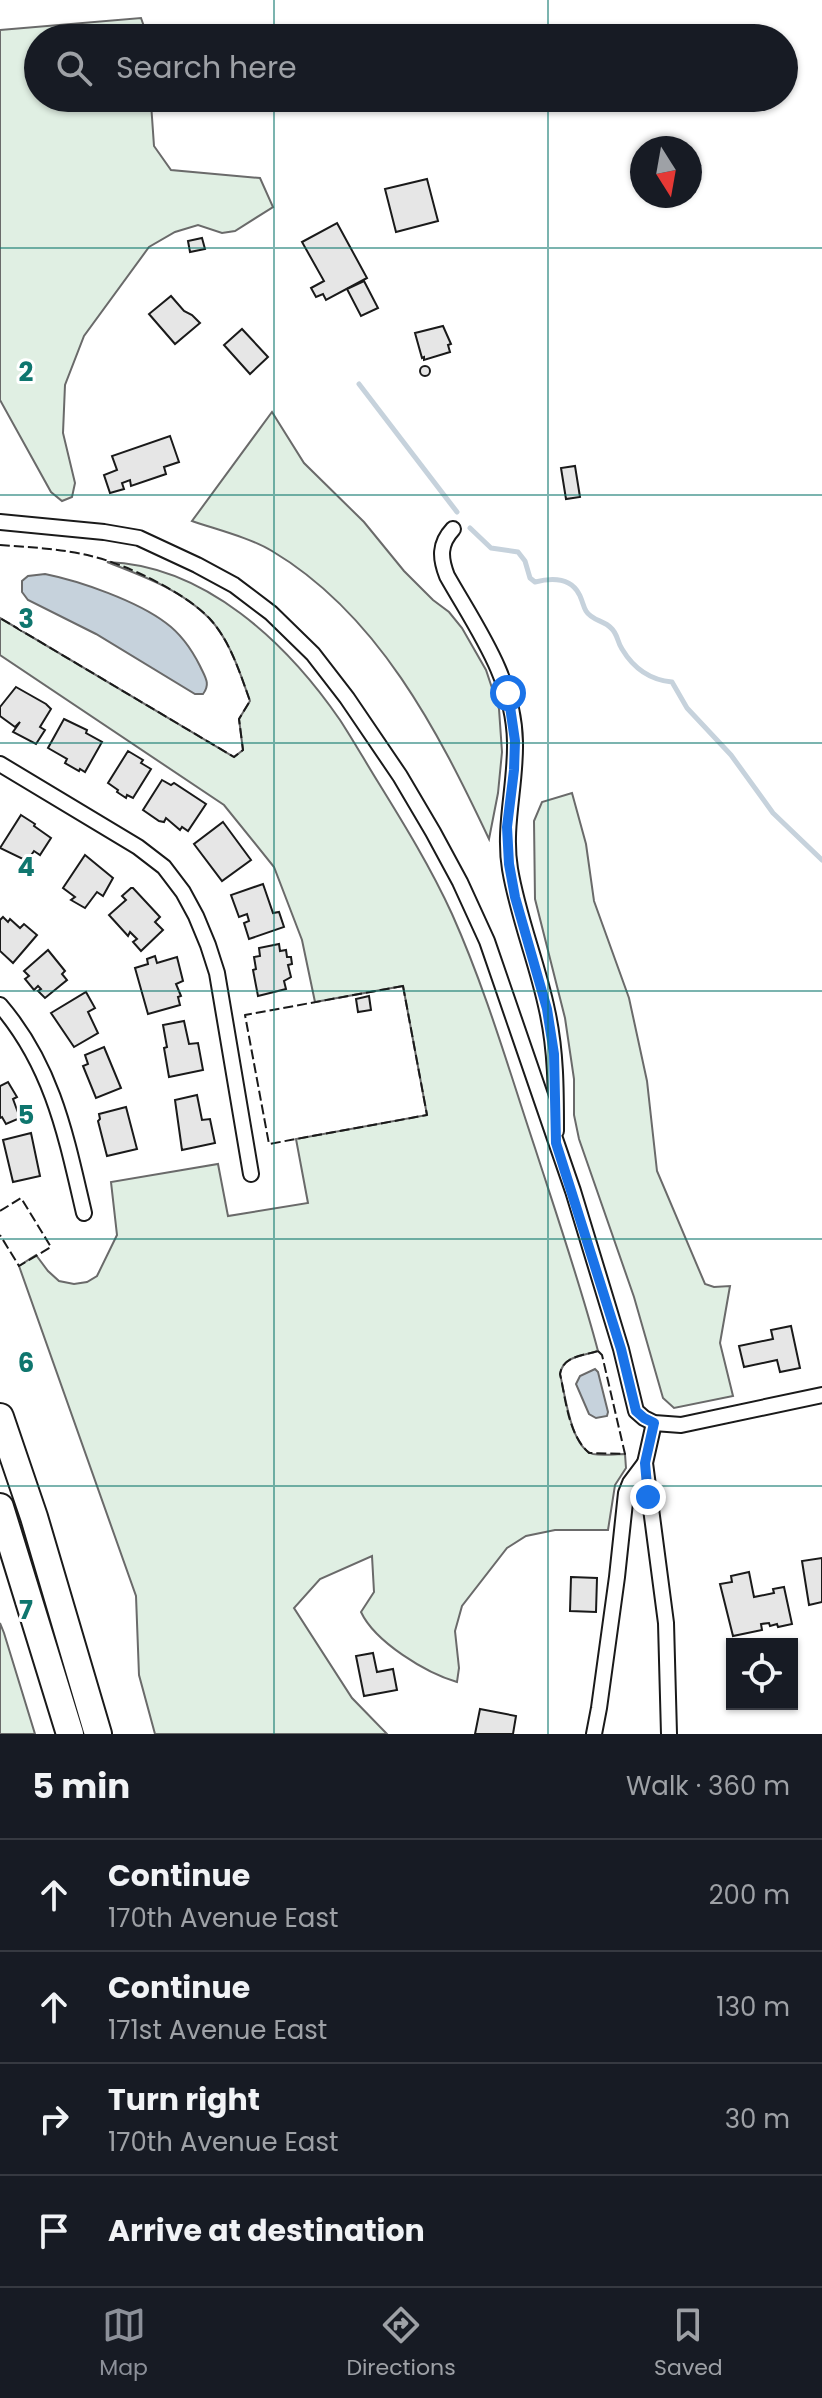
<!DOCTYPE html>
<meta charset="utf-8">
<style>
:root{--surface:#171b24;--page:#20242c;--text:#f1f3f6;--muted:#9ea1a6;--line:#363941;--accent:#8c9099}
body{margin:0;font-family:Poppins,sans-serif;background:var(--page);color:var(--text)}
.controls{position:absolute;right:24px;bottom:24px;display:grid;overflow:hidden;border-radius:0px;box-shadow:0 2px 6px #0004}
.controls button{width:72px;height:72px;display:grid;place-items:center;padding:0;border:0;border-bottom:2px solid var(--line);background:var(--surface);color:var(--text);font:40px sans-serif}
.compass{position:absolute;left:630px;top:136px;width:72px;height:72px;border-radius:50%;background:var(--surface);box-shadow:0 2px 6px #0004;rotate:169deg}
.stop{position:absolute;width:24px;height:24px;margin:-18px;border:6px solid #1a73e8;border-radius:50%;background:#fff}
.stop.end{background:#1a73e8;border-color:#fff;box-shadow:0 2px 8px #0008}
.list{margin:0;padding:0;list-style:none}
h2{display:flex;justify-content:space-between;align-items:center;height:104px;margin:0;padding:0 32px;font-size:34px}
h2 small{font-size:26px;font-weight:400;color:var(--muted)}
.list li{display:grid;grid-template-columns:52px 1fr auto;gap:24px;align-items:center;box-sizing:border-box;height:112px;padding:0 32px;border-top:2px solid var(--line)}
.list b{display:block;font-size:30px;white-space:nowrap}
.list p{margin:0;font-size:26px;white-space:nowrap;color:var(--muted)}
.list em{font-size:26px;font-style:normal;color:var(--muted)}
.icon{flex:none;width:44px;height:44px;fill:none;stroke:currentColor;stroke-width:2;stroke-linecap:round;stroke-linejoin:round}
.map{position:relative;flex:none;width:822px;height:1734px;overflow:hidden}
.search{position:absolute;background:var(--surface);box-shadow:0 2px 6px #0004;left:24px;right:24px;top:24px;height:88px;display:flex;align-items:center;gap:20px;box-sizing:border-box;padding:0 28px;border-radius:44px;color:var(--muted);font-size:30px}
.sheet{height:552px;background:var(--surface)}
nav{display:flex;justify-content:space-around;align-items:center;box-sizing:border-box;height:112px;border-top:2px solid var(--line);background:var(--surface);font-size:22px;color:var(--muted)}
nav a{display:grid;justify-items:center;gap:4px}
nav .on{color:var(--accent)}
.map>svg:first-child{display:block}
.green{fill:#e0efe3;stroke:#6a6a6a;stroke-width:2}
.water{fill:#c6d2dc;stroke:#6a6a6a;stroke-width:2}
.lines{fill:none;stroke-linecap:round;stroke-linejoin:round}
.stream{stroke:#c6d2dc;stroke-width:5}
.building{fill:#e6e6e6;stroke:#1a1a1a;stroke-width:2}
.street-casing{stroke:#1a1a1a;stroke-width:18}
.highway-casing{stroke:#1a1a1a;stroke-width:30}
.street{stroke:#fff;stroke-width:14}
.highway{stroke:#fff;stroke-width:26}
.fence{stroke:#1a1a1a;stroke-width:2;stroke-dasharray:10 4;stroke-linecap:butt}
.route{stroke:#1a73e8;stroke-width:10}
.grid{fill:none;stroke:#0f766e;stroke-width:2;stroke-opacity:0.55}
.grid-label{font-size:26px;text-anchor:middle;font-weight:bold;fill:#0f766e;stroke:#fff;stroke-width:6;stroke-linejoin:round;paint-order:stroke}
</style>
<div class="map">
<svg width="822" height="1734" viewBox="0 0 822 1734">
<rect width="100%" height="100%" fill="#fff"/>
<!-- green -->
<g class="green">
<path d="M141,18L148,38H38V98H153L151,103L154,146L171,170L260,178L273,207L235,231L222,233L198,225L175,232L149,247L84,336L65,385L63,433L75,483L72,497L62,501L51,492L0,400V30Z"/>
<path d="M272,412L304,463L364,522L404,571L433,600L449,612L462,628L486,670L499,709L502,752L498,793L489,839C438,731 378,614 272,551C251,538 215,529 192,521Z"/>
<path d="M107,562C205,565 287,643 340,720C353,740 365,761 378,782C404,824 431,868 452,914C486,990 509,1070 535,1148C557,1216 580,1283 598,1351C582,1356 563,1356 560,1374C565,1394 571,1448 593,1454C603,1456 615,1454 625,1454L626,1468L615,1485L608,1530H555L526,1536L507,1548L462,1606L455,1631L459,1668L457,1682C426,1673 375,1642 361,1612L374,1592L372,1556L320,1579L294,1608L352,1698L387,1734H155L139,1675L136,1596L19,1266L36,1255L48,1271L59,1281L74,1284L87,1282L97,1276L117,1235L111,1182L218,1164L228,1216L308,1203L296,1139L427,1115L403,986L315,1002L302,940L274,867L224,805L0,655V618L234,757L243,750L239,719L250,701C240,673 230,640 209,618C182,590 143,576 107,562Z"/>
<path d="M572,793L586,844L594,901L629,998L647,1081L657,1171L705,1284L714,1287L730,1286L720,1343L733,1396L674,1408L663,1398L634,1297L579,1139L574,1115V1079L565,1018L535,899L534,821L542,802Z"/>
<path d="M0,1623L4,1633L35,1734H0Z"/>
</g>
<!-- water -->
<g class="water">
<path d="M45,574C80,581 137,601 166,623C181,634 192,650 200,666C205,677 211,684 203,694H195L96,634L28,600L22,592V581L28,576Z"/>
<path d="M595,1369L598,1372L608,1412L607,1416L596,1418L589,1414L576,1384L580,1376Z"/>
</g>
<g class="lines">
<!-- stream -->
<g class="stream">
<path d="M359,384L457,512"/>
<path d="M470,528L491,548L518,552L525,561L530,578L535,582C551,578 570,577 579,594C582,599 583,606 586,611C592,621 604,620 611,628C618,634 617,642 622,649C634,669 650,680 672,682L687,708L731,755L773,813L822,860"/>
</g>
</g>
<!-- building -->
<g class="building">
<path d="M398,98H413L414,108L399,109Z"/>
<path d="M427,179L438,221L396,232L385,189Z"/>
<path d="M337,223L367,278L326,300L323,294L316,297L311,288L324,281L302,242Z"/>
<path d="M202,238L205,249L190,252L188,241Z"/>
<path d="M364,281L378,308L361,316L347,289Z"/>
<path d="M171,296L184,311L192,315L200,323L175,344L149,314Z"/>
<path d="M443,326L451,344L448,345L450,352L424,360V357L422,358L415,333Z"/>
<path d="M242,329L268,357L250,374L224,345Z"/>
<circle cx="425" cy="371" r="5"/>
<path d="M170,436L179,462L164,467L166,474L131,486L130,480L122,483L124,489L110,493L104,475L117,470L112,456Z"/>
<path d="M575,466L580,497L566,499L561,468Z"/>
<path d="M16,687L46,704L51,709L40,727L45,730L36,744L13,732L20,722L15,727L0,716V707Z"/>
<path d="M64,719L87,730L86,733L102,742L85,772L80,769L79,771L65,763L67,759L48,748Z"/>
<path d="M128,751L143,760L141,763L151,769L133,798L127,795L126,798L117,792L118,790L108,783Z"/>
<path d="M162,780L171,785L174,783L206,804L188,831L182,827L180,830L166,818L164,822L159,821L143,810Z"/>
<path d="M21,815L35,824L34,826L51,838L40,855L34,851L27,861L0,848Z"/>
<path d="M223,822L251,860L222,881L194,844Z"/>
<path d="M85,855L113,878L103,896L97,892L85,908L71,900L75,897L63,888Z"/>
<path d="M263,884L273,913L279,912L284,927L249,939L244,923L249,921L247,914L239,917L231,895Z"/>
<path d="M131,888H133L160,917L155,922L163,930L141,951L133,942L137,939L130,932L128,936L109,915L126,900L122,896Z"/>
<path d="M3,917L8,922L10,919L20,928L24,924L37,935L13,963L0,951V920Z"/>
<path d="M279,944L280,951L286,950L287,957H291L292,964L288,965L291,977L284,981L286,989L258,996L253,970L256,969L254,957L260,956L259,948Z"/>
<path d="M48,950L65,971L62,974L67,980L45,998L38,991L41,989L38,986L34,990L25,979L29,976L24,971Z"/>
<path d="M155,956L157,963L177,957L183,981L176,984L181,996L178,997L180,1005L148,1014L135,968L148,964L147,959Z"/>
<path d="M86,992L95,1008L88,1012L98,1033L74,1047L51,1013Z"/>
<path d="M369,996L371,1010L358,1012L356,999Z"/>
<path d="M184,1021L189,1044L198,1043L203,1070L169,1077L164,1048L167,1047L163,1025Z"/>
<path d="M104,1047L121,1088L96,1098L83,1066L88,1064L85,1055Z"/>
<path d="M8,1082L17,1097L13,1099L20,1118L6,1124L2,1117L0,1118V1086Z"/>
<path d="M197,1095L202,1120L210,1119L215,1143L182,1150L175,1100Z"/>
<path d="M126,1107L137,1149L107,1156L98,1121L100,1119L99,1114Z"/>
<path d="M31,1133L40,1176L13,1182L3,1140Z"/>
<path d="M791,1326L800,1368L780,1372L777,1360L744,1367L739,1346L773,1339L771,1330Z"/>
<path d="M822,1558V1602L809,1605L802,1561Z"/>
<path d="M749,1572L754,1597L774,1593L773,1589L784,1587L792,1624L778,1627L777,1624L770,1626L769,1623L761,1624L762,1630L733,1636L720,1584L732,1582L731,1576Z"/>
<path d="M571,1577L597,1578L596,1612L570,1611Z"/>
<path d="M373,1653L377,1672L393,1669L397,1690L364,1696L356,1656Z"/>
<path d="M480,1709L516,1716L513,1734H475Z"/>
</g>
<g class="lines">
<!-- street casing -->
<g class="street-casing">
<g id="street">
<path d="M0,522L104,532L139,538L197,565L234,585L271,613L313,654L347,698L400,776L433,832L460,882L487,941L573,1191L621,1349L636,1411L644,1418L654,1423L681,1425L822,1395"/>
<path d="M453,529C439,544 440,558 447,576C477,629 514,679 515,742C516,785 503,827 510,869C518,917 537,962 547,1010C556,1050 556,1090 556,1131"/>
<path d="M0,764L138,847L164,867L183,892L196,916L208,945L217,973L251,1174"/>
<path d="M0,1005C53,1067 66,1136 84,1213"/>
<path d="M654,1423L645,1463L666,1623L669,1734"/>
<path d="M594,1734L599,1708L617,1577L626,1493L630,1483L645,1463"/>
</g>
</g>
<!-- highway casing -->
<g class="highway-casing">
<g id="highway">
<path d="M0,1417L34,1517L98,1734"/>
<path d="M0,1507L70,1734"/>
</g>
</g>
<!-- street -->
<use href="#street" class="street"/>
<!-- highway -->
<use href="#highway" class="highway"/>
<!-- fence -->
<g class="fence">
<path d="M0,545C29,547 63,549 91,556C126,564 186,593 210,619C230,641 240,673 250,701L239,719L243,750L234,757L0,618"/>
<path d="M403,986L427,1115L269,1144L245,1015Z"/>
<path d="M0,1211L21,1198L51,1247L19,1266L0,1235"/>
<path d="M598,1351L602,1355L625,1454L589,1453C568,1434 566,1400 560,1374C563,1356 582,1356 598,1351Z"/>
</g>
</g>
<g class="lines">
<!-- route -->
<path class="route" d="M508,693L515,741L514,770L507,827L509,864L515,897L547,1009L554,1054L556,1143L621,1349L636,1411L644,1418L654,1423L645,1463L648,1497"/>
</g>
<!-- grid -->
<path class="grid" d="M274,0V38M548,0V38M274,98V1734M548,98V1734M0,248H822M0,495H822M0,743H822M0,991H822M0,1239H822M0,1486H822"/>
<g class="grid-label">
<text x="26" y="381">2</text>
<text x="26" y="628">3</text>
<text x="26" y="876">4</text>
<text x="26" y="1124">5</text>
<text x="26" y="1372">6</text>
<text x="26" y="1619">7</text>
</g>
</svg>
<div class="controls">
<button><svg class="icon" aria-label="locate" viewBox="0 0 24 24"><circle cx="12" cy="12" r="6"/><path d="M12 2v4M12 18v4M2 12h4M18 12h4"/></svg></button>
</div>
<svg class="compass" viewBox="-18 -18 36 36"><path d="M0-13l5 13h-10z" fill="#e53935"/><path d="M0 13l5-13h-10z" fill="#9ea1a6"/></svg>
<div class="stop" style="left:508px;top:693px"></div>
<div class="stop end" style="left:648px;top:1497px"></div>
<div class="search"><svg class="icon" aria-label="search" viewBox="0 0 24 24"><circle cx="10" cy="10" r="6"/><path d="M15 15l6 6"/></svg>Search here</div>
</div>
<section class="sheet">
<h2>5 min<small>Walk · 360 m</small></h2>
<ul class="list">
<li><svg class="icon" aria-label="ahead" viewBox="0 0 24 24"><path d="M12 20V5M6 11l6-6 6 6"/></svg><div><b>Continue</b><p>170th Avenue East</p></div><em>200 m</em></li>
<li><svg class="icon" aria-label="ahead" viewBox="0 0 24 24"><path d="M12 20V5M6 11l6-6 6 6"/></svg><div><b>Continue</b><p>171st Avenue East</p></div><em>130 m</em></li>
<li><svg class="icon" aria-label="right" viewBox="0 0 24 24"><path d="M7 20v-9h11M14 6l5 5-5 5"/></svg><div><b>Turn right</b><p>170th Avenue East</p></div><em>30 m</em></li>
<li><svg class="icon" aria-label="arrive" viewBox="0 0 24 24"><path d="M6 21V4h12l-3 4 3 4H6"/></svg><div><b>Arrive at destination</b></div></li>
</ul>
</section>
<nav>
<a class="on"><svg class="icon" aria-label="map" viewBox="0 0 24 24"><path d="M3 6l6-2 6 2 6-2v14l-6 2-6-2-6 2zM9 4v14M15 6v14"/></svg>Map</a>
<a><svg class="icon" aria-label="directions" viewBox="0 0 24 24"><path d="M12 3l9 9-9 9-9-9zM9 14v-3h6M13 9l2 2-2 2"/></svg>Directions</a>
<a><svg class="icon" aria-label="saved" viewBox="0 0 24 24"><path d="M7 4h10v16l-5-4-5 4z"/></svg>Saved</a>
</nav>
